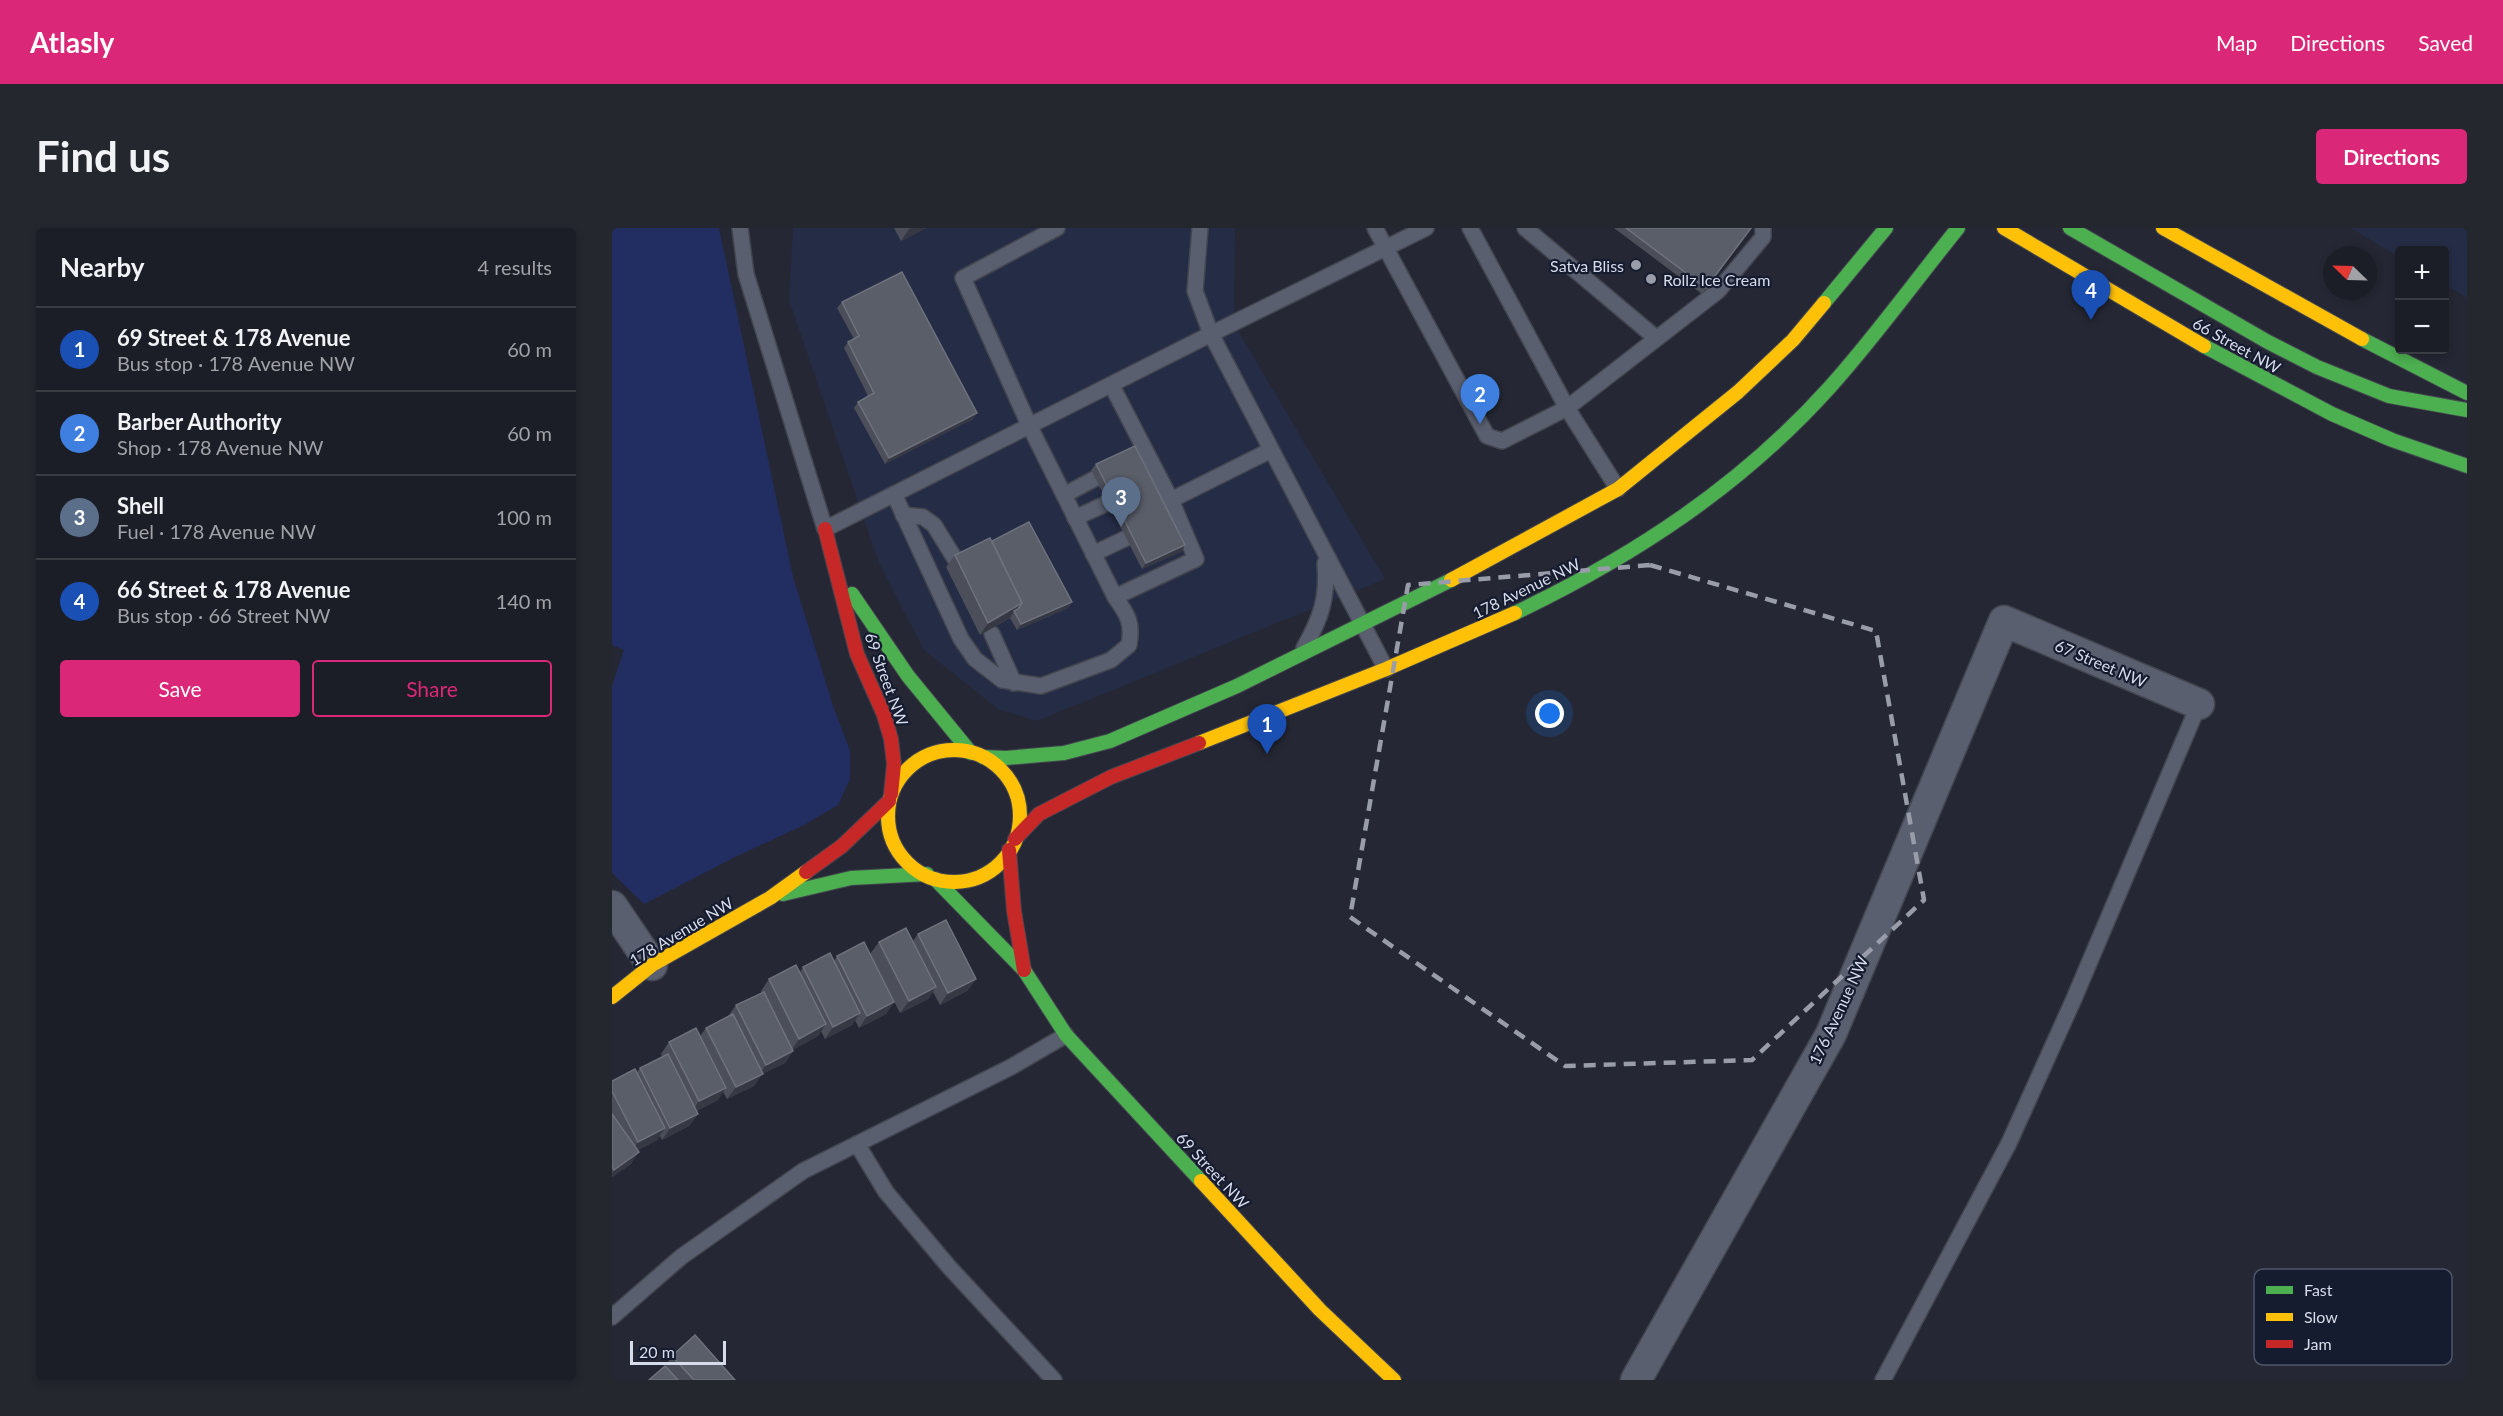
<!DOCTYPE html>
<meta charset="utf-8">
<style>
:root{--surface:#1c1e27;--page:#25272f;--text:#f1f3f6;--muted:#a0a2a7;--line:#3a3c44;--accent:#db2777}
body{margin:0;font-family:Lato,sans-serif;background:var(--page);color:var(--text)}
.controls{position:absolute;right:18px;top:18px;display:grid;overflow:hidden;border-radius:6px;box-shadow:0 3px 9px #0003}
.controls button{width:54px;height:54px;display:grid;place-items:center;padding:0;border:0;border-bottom:2px solid var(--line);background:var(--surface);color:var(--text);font:30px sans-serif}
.compass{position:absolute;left:1711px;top:18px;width:54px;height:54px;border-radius:50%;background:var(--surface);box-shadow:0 3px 9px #0003;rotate:293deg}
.scale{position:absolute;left:18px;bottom:15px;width:96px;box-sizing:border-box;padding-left:6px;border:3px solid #d7dcea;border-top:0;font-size:16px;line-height:21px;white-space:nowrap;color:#d7dcea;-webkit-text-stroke:4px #161c30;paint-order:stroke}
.you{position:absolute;left:938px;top:486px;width:21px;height:21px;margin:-15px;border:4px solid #fff;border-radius:50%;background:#1a73e8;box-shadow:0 0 0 9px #1a73e833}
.badge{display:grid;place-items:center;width:39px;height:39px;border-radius:50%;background:var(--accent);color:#fff;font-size:20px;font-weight:700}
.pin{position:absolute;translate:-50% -50px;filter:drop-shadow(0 2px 3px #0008)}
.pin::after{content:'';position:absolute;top:32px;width:21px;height:18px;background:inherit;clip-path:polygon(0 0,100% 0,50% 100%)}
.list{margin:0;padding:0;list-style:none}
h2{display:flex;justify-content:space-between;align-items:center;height:78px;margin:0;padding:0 24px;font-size:26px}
h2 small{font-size:20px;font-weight:400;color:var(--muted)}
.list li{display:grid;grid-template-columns:39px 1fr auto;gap:18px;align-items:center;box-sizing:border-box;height:84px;padding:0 24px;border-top:2px solid var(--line)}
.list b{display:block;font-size:22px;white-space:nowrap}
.list p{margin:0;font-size:20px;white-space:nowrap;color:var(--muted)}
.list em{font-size:20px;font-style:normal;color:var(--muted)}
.actions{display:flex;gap:12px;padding:18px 24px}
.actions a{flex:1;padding:14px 0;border:2px solid var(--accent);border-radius:6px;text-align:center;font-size:21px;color:var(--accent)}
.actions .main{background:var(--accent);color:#fff}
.map{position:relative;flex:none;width:1855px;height:1152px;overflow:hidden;border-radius:6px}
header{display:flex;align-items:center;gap:36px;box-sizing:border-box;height:84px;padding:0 30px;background:var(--accent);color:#fff}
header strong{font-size:28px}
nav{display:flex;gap:33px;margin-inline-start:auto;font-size:21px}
.intro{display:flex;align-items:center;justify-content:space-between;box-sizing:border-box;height:144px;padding:0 36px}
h1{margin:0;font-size:42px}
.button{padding:15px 27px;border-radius:6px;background:var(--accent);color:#fff;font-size:21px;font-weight:700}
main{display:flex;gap:36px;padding:0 36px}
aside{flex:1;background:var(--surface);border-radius:6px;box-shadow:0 3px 9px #0003}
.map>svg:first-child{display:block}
.built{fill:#252c45}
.green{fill:#222e61}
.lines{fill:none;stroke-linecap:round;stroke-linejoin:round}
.lane-casing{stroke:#43464f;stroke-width:18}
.street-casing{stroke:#43464f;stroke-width:33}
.fast-casing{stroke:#43464f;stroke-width:16}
.slow-casing{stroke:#43464f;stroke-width:16}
.jam-casing{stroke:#43464f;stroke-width:16}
.lane{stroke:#5a5f6f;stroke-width:15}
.street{stroke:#5a5f6f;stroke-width:30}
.fast{stroke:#4caf50;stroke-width:14}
.slow{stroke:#ffc107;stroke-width:14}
.jam{stroke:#c62828;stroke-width:14}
.wall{fill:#4c4f59}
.shaded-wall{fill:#363944}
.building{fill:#5a5e69;stroke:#6e727d;stroke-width:1.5}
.marked{fill:none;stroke:#999daa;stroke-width:4.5;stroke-dasharray:12 8;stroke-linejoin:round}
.poi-dot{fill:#999daa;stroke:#161c30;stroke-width:2}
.labels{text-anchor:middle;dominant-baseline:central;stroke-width:4.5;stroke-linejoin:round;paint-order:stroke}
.poi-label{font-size:16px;fill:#d7dcea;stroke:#161c30;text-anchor:end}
.street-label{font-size:16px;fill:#d7dcea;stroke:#161c30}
.key{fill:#161c30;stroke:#505668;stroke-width:1.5}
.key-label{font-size:16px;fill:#d7dcea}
</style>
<header>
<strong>Atlasly</strong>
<nav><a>Map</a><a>Directions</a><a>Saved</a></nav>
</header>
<div class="intro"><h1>Find us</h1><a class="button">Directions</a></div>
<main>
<aside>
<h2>Nearby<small>4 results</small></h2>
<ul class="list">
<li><span class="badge" style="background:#1a4fb4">1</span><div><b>69 Street &amp; 178 Avenue</b><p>Bus stop · 178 Avenue NW</p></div><em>60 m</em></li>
<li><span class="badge" style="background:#3f7fe0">2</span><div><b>Barber Authority</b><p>Shop · 178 Avenue NW</p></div><em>60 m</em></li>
<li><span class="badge" style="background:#5c6f8a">3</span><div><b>Shell</b><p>Fuel · 178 Avenue NW</p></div><em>100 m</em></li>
<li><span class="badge" style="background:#1a4fb4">4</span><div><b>66 Street &amp; 178 Avenue</b><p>Bus stop · 66 Street NW</p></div><em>140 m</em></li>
</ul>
<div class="actions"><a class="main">Save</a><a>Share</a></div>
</aside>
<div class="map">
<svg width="1855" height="1152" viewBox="0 0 1855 1152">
<rect width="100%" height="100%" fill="#252834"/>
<!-- built -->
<g class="built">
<path d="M181,0H623L622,96L773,351L425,493L386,481L312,422L267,335L177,72Z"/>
<path d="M1739,0H1855V70L1833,56L1832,22H1788L1787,29Z"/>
</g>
<!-- green -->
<path class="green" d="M0,0H107L181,349L222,481L238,523V551L226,577L192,597L121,630L32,676L0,645V458L12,422L0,417Z"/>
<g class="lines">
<!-- lane casing -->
<g class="lane-casing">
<g id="lane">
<path d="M128,0L134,46L213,301L599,106L774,441"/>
<path d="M445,0L351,50L417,197L503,369L584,331L559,272L500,158"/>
<path d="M588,0L583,63L599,106L814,0"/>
<path d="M763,0L875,208L890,213L955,180L1106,63L1151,9V0"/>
<path d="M858,0L955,180L1006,261"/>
<path d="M913,0L1044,110"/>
<path d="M282,266L349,411L363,431L390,452L429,458L499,432L517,417C521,395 516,387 503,369"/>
<path d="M452,267L499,242"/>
<path d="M559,272L659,222"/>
<path d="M291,287L311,289L322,297L348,339"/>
<path d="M463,290L513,267"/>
<path d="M481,326L533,301"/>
<path d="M380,406L402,455"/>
<path d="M692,420C709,390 716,370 713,335"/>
<path d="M245,916L274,964L338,1040L442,1152"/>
<path d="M0,1089L69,1029L191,943L399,839L454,807"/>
<path d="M1271,1152L1397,915L1461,773L1587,476"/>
</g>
</g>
<!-- street casing -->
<g class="street-casing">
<g id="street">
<path d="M0,678L40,737"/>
<path d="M1024,1152L1219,806L1392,393L1587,476"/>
</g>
</g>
<!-- fast casing -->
<g class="fast-casing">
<g id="fast">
<path d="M1458,0L1656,114L1705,139L1777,168L1855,182"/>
<path d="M1212,75L1274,0"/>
<path d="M1750,111L1855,165"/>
<path d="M1592,118L1720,186L1780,212L1855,238"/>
<path d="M240,366L296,448L359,525"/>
<path d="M903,385C1022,328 1129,258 1218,159C1263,109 1303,53 1346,0"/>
<path d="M371,529L394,530L452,525L498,513L625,458L839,352"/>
<path d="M323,651L412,742L454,807L589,953"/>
<path d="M171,666L239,650L315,646"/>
</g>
</g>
<!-- slow casing -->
<g class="slow-casing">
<g id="slow">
<path d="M1392,0L1592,118"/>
<path d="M1551,0L1750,111"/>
<path d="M839,352L1006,261L1126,164L1181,112L1212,75"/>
<path d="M587,515L774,441L903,385"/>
<circle cx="342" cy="588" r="66"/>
<path d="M0,769L40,737L158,670L194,644"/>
<path d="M589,953L708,1082L782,1152"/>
</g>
</g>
<!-- jam casing -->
<g class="jam-casing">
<g id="jam">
<path d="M213,301L245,426L272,487L279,511L282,536L279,566"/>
<path d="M403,611L427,586L499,549L587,515"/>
<path d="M397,622L402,683L412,742"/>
<path d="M194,644L230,618L277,573"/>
</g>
</g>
<!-- lane -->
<use href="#lane" class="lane"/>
<!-- street -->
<use href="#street" class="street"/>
<!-- fast -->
<use href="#fast" class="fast"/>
<!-- slow -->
<use href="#slow" class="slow"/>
<!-- jam -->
<use href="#jam" class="jam"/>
</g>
<!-- wall -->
<g class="wall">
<path d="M282,0H314L289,13Z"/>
<path d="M1002,0H1140L1090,66Z"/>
<path d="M230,74L361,191L273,236L242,180L246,174L256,168L232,120L236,114L242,111L225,80Z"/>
<path d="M484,236L573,317L569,324L530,341L479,242Z"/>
<path d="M380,313L460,374L456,380L405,402L398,390L368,407L334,339L343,327Z"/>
<path d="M306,706L364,751L355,763L328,777L321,764L316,771L288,785L258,726L267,714L301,713Z"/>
<path d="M225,728L282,774L274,786L247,800L243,792L240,797L213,811L209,803L206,808L180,822L181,823L173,835L150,846L142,858L115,871L111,864L106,872L84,883L86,886L77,898L50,912L48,908L45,912L26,922L19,936L0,949V853L25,844L28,840L50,829L49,826L57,814L88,808L94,800L116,788L124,777L150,765L149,763L157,751L188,744L191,739L222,733Z"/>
<path d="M60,1128L123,1152H37L53,1138Z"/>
</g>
<!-- shaded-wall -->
<g class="shaded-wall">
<path d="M299,0H314L289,13L297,1Z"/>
<path d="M365,185L361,191L273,236L277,230Z"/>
<path d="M573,317L569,324L530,341L534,335Z"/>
<path d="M460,374L456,380L405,402L409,396Z"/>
<path d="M410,375L403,385L402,383L398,390L368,407L376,395Z"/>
<path d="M364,751L355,763L328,777L336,765Z"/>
<path d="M324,759L316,771L288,785L297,773Z"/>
<path d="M282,774L274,786L247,800L255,788Z"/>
<path d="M248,785L240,797L213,811L221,799Z"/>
<path d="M214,796L206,808L179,823L187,811Z"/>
<path d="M181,823L173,835L150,846L142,858L115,871L124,859L146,848L154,837Z"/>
<path d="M114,860L106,872L79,885L87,873Z"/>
<path d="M86,886L77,898L50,912L58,900Z"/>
<path d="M53,900L45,912L18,926L26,914Z"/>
<path d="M27,924L19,936L0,949V945L2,942Z"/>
</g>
<!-- building -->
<g class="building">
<path d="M1014,0H1139L1094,60Z"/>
<path d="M290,44L365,185L277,230L246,174L262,165L236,114L247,108L230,74Z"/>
<path d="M523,218L573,317L534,335L484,236Z"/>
<path d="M417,294L460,374L409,396L402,383L406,381L410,375L380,313Z"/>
<path d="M378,310L410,375L376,395L343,327Z"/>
<path d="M334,692L364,751L336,765L306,706Z"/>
<path d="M294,700L324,759L297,773L267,714Z"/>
<path d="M252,714L282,774L255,788L225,728Z"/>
<path d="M218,725L248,785L221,799L191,739Z"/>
<path d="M184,737L214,796L187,811L157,751Z"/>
<path d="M152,764L181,823L154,837L124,777Z"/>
<path d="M121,786L151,846L124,859L94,800Z"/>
<path d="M84,800L114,860L87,873L57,814Z"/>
<path d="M56,826L86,886L58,900L28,840Z"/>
<path d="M23,841L53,900L26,914L0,863V853Z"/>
<path d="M0,886L27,924L2,942L0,939Z"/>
<path d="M83,1107L123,1152H82L60,1128Z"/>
<path d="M53,1138L66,1152H37Z"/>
</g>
<!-- marked area -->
<path class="marked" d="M1038,337L1264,403L1312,672L1140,832L953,838L738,689L796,357Z"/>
<!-- markers -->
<g class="poi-dot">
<circle cx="1024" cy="37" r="6"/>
<circle cx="1039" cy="51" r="6"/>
</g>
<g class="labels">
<!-- poi labels -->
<g class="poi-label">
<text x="1012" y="37">Satva Bliss</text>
<text x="1051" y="51" text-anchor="start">Rollz Ice Cream</text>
</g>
<!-- street labels -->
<g class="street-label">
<text transform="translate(1625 117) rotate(29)">66 Street NW</text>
<text transform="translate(914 360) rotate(-26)">178 Avenue NW</text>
<text transform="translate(1489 435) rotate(23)">67 Street NW</text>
<text transform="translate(275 451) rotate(70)">69 Street NW</text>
<text transform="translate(69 703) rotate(-31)">178 Avenue NW</text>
<text transform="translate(1226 782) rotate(-65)">176 Avenue NW</text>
<text transform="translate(601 942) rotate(47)">69 Street NW</text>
</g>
</g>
<!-- legend -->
<rect x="1642" y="1041" width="198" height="96" rx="9" class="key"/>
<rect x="1654" y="1058" width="27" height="8" fill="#4caf50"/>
<rect x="1654" y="1085" width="27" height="8" fill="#ffc107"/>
<rect x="1654" y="1112" width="27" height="8" fill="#c62828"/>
<g class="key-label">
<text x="1692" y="1068">Fast</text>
<text x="1692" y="1095">Slow</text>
<text x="1692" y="1122">Jam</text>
</g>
</svg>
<div class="controls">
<button>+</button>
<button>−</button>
</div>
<svg class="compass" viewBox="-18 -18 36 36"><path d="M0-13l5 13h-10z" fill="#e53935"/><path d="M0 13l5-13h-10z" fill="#a0a2a7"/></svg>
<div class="scale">20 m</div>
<div class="you"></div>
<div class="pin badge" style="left:655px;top:526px;background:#1a4fb4">1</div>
<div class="pin badge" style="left:868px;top:196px;background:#3f7fe0">2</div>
<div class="pin badge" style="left:509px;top:299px;background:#5c6f8a">3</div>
<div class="pin badge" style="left:1479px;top:92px;background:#1a4fb4">4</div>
</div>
</main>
